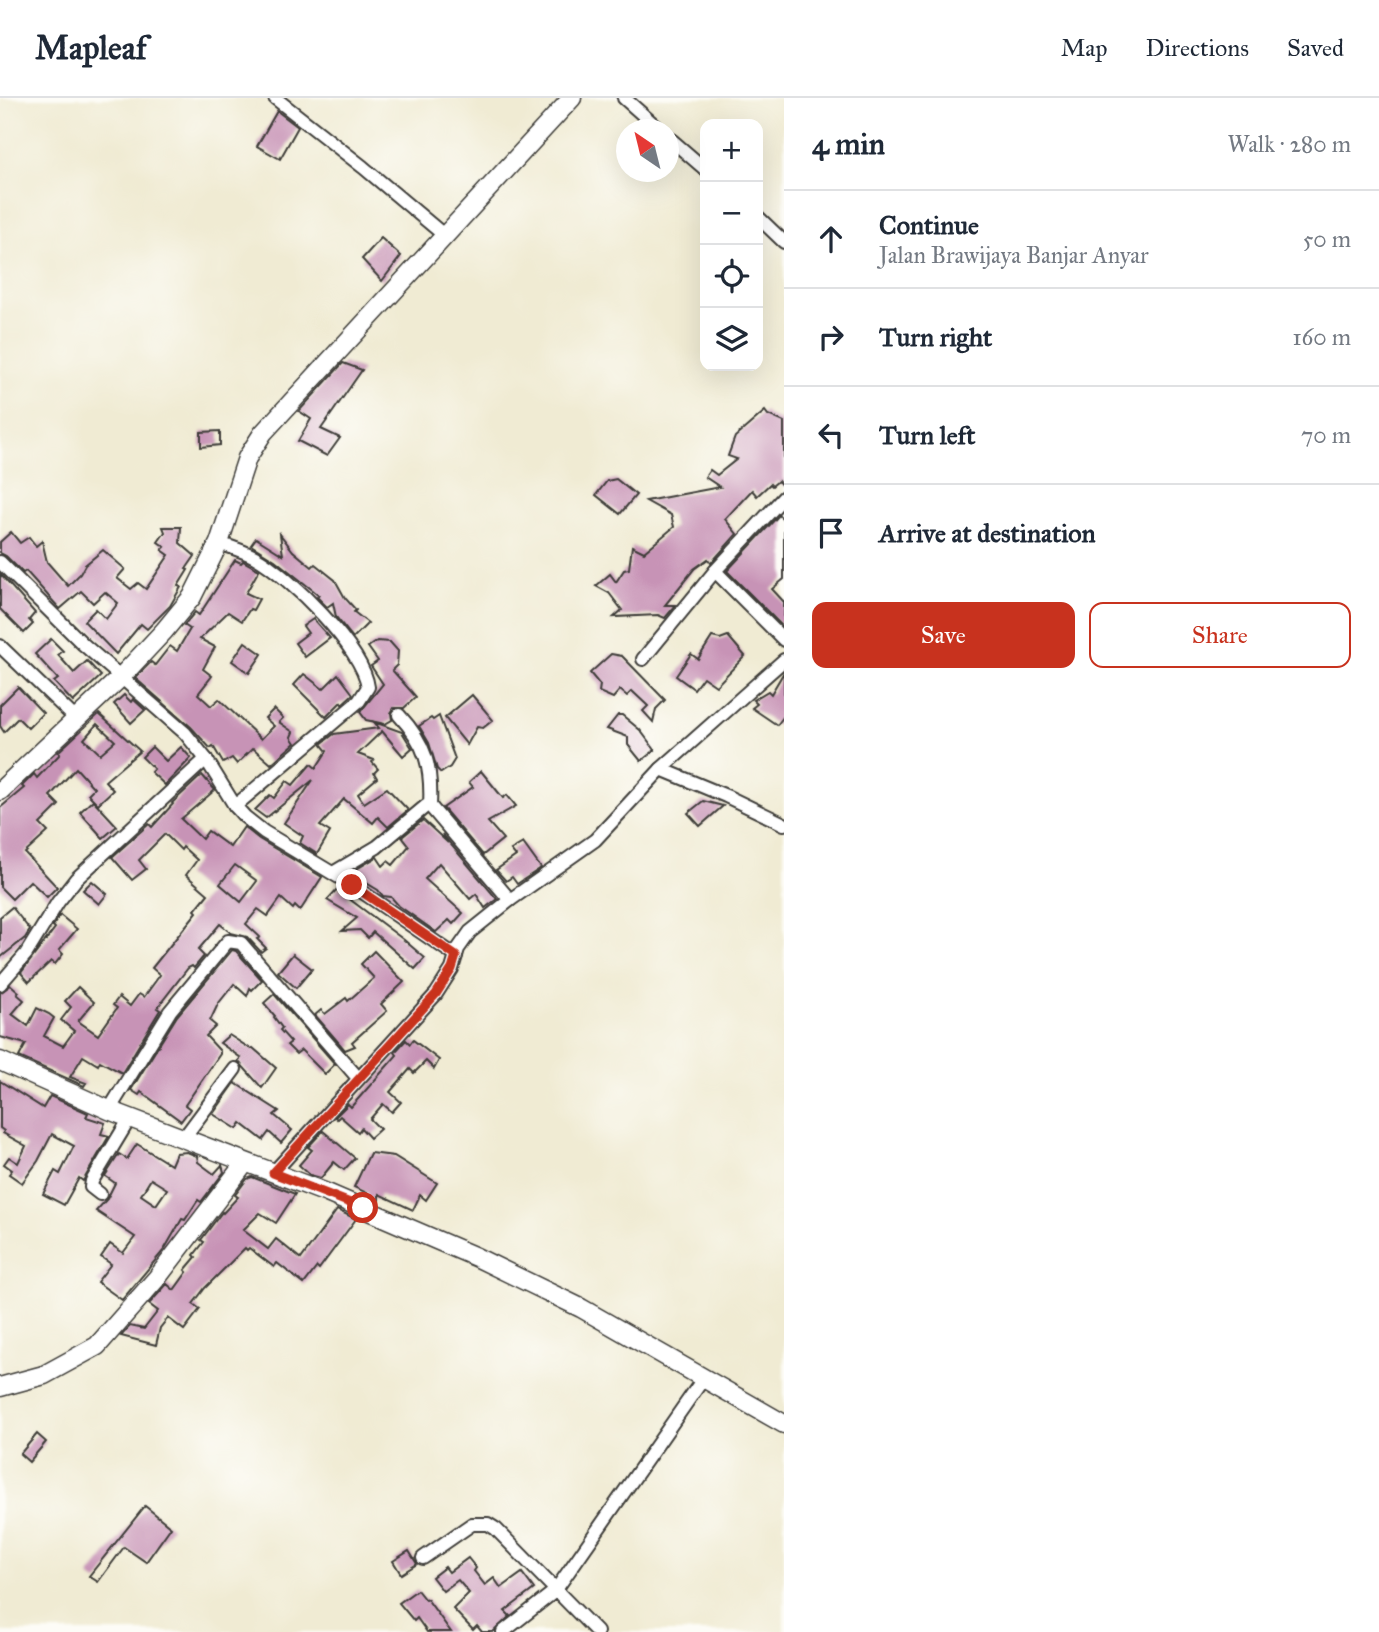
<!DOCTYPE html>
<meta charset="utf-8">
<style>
:root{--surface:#fff;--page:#f2f2f3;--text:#1f2937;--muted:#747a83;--line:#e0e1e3;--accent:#c8321e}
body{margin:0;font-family:"IM FELL Great Primer",serif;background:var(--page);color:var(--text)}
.controls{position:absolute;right:21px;top:21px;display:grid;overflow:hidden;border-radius:14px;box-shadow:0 7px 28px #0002}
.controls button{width:63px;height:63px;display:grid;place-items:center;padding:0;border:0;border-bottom:2px solid var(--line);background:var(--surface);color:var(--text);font:35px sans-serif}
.compass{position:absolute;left:616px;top:21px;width:63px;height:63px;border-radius:50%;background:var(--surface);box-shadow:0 7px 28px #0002;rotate:325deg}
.stop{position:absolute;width:21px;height:21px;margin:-16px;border:5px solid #c8321e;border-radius:50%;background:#fff}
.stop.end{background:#c8321e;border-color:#fff;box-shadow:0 2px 7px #0008}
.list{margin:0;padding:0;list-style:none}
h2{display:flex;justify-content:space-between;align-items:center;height:91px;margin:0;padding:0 28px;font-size:30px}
h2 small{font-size:23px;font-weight:400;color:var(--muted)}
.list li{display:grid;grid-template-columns:46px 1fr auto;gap:21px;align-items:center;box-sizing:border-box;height:98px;padding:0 28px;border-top:2px solid var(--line)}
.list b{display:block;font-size:26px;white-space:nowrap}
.list p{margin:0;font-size:23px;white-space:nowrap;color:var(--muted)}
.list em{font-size:23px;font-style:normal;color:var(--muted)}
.actions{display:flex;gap:14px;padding:21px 28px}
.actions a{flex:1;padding:16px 0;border:2px solid var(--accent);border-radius:14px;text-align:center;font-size:24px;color:var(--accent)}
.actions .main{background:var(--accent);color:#fff}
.icon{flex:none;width:38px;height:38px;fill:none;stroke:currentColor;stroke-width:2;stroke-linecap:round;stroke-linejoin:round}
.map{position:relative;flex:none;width:784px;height:1534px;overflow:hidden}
header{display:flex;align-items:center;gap:42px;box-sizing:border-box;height:98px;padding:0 35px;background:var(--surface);border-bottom:2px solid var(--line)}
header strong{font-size:33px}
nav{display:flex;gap:38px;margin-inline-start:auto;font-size:24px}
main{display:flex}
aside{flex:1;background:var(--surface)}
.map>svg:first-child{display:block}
.building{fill:#c793b6;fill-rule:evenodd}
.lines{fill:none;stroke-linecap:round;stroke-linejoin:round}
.street-casing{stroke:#3c3b37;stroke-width:16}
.secondary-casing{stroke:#3c3b37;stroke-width:21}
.street{stroke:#fff;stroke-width:12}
.secondary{stroke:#fff;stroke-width:18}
.route{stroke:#c8321e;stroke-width:9}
</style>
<header>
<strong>Mapleaf</strong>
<nav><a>Map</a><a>Directions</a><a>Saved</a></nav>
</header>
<main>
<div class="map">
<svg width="784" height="1534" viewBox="0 0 784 1534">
<rect width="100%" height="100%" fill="#fdfcf7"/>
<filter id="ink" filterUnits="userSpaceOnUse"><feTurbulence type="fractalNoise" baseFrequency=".0143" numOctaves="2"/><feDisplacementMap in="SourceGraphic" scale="14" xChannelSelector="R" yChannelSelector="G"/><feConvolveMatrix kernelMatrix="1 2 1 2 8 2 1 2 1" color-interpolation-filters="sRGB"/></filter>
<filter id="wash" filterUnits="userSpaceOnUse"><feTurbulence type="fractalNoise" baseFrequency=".00686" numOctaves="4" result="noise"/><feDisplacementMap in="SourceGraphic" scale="28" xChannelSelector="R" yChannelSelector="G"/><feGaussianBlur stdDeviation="1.57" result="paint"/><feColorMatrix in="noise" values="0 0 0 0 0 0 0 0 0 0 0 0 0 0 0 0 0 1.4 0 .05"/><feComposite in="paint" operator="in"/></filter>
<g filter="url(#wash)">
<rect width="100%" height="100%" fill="#f0ebd3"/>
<g id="blocks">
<!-- building -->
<g class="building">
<path d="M277,13L298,29L280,61L257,48Z"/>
<path d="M381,140L401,158L382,183L362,161Z"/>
<path d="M343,265L362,272L321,331L340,340L327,358L298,343L311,321L299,313Z"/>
<path d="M765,313L768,317L784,324V390L778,383L772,388L770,386L757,398L752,392L725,421L737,436L711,465L708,461L694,471L665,507H676L665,520L658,517L614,519L622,512L609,495L596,488L610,476L616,484L624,472L629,471L632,448L644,454L674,429L671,417L646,403L720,389L705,379L710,372L717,377L737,361L728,358L735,339Z"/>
<path d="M220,333V347L201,349V334Z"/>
<path d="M616,381L636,397L620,416L596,397L607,383Z"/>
<path d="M779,417L784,422V481L772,491L784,504V530L727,473Z"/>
<path d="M163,429H181L180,445L195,458L186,471L188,472L178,488L181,489L170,508L147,531L141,526L116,556L84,523L96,511L106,521L118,505L105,494L93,505L81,493L60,511L26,473L23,475L6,458L0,455V444L11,434L20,445L29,439L36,448L42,443L47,464L68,488L80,476L85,467L103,452L125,471L117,480L131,491L138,485L146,491L169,457L162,452L165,449L158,444L165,434Z"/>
<path d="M280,436L293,453L312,469L315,466L335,482L345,500L356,512L354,514L368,525L353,540L336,519L333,505L327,509L317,499L319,497L275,462L251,447L256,440L283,457Z"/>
<path d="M235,462L241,465L243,463L259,472L246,495L259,501L253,512L250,511L242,523L228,514L200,541L215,549L203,571L212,578L198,596L211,608L219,601L261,641L274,628L265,620L274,611L283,620L279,624L293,634L291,639L295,645L271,666L253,650L237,666L232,660L223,665L213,648L210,650L191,629L135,580L151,564L155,567L170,548L177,553L190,531L184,527L195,514L199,517Z"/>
<path d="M0,476L35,515L29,522L33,526L24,535L0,511Z"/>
<path d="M313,521L330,540L305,559L295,545L308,535L303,528Z"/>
<path d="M728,538L745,558L716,588L703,579L694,591L676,578L691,556L698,561L712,539L720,541Z"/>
<path d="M51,541L63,553L58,557L74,575L87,563L101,578L73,604L54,584L58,581L35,556Z"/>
<path d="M377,543L390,544L398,553L397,567L392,572L416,599L404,610H394L391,615L392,622L385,626L366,622L360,614L383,586L371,568L378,563L368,549Z"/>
<path d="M245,544L262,556L249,575L232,563Z"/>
<path d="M611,556L622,558L665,602L656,611L653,624L643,613L648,608L632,593L627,598L620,592L613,600L599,594L600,587L590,575Z"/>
<path d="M784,574V618L777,627L752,610L757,606L753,602L768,593L771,596Z"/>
<path d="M304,576L323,591L338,576L353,596L342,606L341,604L326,619L294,587Z"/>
<path d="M18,589L43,615L28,630L18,620L4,634L0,628V607Z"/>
<path d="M124,597L131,604L133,601L145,612L131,625L114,606Z"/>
<path d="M472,597L493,622L483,630L477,629L467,647L445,620Z"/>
<path d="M99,616L140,653L105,683L113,692L98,706L88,696L94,690L76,670L50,698L59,707L40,726L48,734L25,755L57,789L47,799L30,783L12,801L0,789V710L24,690L22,688L34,676L37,680L60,656L58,654ZM97,626L115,643L100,656L84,641Z"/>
<path d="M618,617H622L640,632L655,652L641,663L628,647V639L607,631Z"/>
<path d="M439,618L455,661L450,669L441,675L437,671L429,645L419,628L431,620L433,622Z"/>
<path d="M374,624L402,634L412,650L403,658L382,633L358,656L374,662L372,664L378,671L374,675L377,680L358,696L364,705L387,690L408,712L388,729L378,719L373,725L344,701L320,728L330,734L317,756L300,745L303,738L284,725L313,682L266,720L255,712L270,697L274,700L287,683L293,687L311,666L316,670L327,653L321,646L334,636L379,630Z"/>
<path d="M152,649L166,663L181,649L191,660L165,687L151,674L154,671L142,659Z"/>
<path d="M481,673L503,700L507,697L516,708L488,724L503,741L483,757L443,710L473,689L469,684Z"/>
<path d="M202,677L215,692L181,721L202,741L208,733L230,749L244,729L259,741L322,779L300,813L295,808L293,811L281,800L268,818L258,811L246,826L260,839L257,841L266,850L261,854L247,839L231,835L220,826L198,852L204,858L194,870L192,868L188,870L157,910L160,912L122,975L100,963L98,967L83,958L70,979L86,985L84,988L19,959L26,946L0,939V895L11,887L19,894L17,896L24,902L12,916L28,928L37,910L49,916L54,920L44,938L63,948L74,933L61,922L71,909L65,903L78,889L94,904L78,923L98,937L117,910L113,907L119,899L130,908L139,896L144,899L160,877L152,870L197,814L195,812L208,796L186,777L197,762L183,749L181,752L165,736L139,762L146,771L132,782L112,759L149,726L152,729L173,706L172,705ZM235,767L257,783L241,804L220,786Z"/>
<path d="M93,702L117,728L103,740L80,714Z"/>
<path d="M703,703L723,708L700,728L688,715Z"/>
<path d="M423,722L448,745L442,736L497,801L485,810L476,796L470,801L439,765L425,781L463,815L453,826L449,822L436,834L399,808L391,799L383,798L378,792L350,775L377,759L383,768L388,763L393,767L409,748L402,739Z"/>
<path d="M523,745L541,770L517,786L512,779L506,783L496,772L516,758L511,752Z"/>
<path d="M92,783L107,796L99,806L83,792Z"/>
<path d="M339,789L350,796L348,800L404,842L425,860L415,871L373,834L368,840L360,832L342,833L357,820L327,802Z"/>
<path d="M12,809L30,832L25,840L0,860V819Z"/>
<path d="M60,817L77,831L59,852L63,856L55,866L51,863L29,884L21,875L55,830L53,828Z"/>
<path d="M232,852L236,853L262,882L252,892L250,890L247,898L234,886L218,906L210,923L216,928L206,938L220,953V956L185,1007L190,1011L181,1023L141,994L139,997L131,992L177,918Z"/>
<path d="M374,853L404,884L381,906L387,913L352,944L355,948L345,952L315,917L321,912L325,916L346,900L348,903L374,880L361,866Z"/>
<path d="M293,856L312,871L296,890L278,874Z"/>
<path d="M274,896L335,966L325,976L301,952L296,956L287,947L291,944L280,932L282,930L274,919L275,918L264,905Z"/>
<path d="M229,937L251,951L253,950L276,970L262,990L238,963L241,960L220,945Z"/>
<path d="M406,942L410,946L413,942L439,962L434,971L426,963L414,975L410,971L390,994L401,1004L392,1014L383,1006L370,1021L380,1031L370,1040L361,1030L358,1034L340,1018L337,1021L335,1019L348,1006L351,1009L397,957L395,954Z"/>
<path d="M0,983L43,1010L50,998L88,1015L86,1019L105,1025L101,1036L109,1038L83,1083L79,1080L64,1107L43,1096L55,1073L60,1076L74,1048L52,1036L38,1063L22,1085L9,1076L12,1072L4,1066L9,1059L18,1065L26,1048L3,1035L4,1033L0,1030Z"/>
<path d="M235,985L279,1013L274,1017L292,1032L281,1045L269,1034L263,1042L241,1025L237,1031L213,1016Z"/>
<path d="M323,1033L355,1060L344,1072L334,1064L321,1080L310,1077L299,1067L312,1052L308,1049Z"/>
<path d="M137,1046L171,1067L176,1055L187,1054L197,1058L198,1064L214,1076L222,1067L224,1074L201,1104L198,1102L185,1122L182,1121L164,1152L122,1202L97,1184L111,1166L101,1159L110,1146L123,1155L135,1139L96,1113L107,1101L115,1085L105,1078L119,1056L127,1061ZM151,1081L167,1091L156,1107L141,1097Z"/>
<path d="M370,1055L394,1058L437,1085L426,1102L420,1097L413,1112L379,1096V1102L366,1100L367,1095L354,1089Z"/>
<path d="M252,1079L295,1096L276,1125L260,1115L243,1132L268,1151L276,1141L301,1161L337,1112L356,1121L319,1171L317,1169L304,1186L277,1165L274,1169L249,1150L247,1152L245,1150L205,1190L193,1206L200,1211L184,1232L168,1220L160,1230L156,1247L121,1238L130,1228L144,1231L158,1213L149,1206L167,1186L174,1192L187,1174L185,1172L196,1159L194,1157L204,1144L201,1142L222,1114L223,1115L238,1099L235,1097L247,1081Z"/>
<path d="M37,1336L46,1344L29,1364L20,1356Z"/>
<path d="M145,1408L171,1429L146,1464L124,1449L98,1484L89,1478Z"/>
<path d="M409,1453L417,1466L401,1476L393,1463Z"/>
<path d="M468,1460L476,1470L474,1473L485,1487L494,1480L501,1490L522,1475L534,1491L505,1513L510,1518L493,1534H482L477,1528L473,1532L453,1511L469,1495L458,1482L443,1493L432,1479L445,1469L449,1474Z"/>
<path d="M417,1492L425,1502L427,1501L451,1534H427L417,1520L414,1523L399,1505Z"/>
</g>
</g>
</g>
<g filter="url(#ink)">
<use href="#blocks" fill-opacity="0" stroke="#3c3b37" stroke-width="2"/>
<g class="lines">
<!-- street casing -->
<g class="street-casing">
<g id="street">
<path d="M275,0L363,69L445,138"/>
<path d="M624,0L660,32"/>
<path d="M668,39L705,71"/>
<path d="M758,119L784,144"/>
<path d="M784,399L715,473L784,542"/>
<path d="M219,445C231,449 244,453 255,459C289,478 363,550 368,589L359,603L235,708"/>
<path d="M0,464L83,546L185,635L206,661"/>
<path d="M0,548L76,621"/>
<path d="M643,561L715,473"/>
<path d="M399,617C426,646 432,669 430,708"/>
<path d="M661,671L784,562"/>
<path d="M333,775L377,749L426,708H430L510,802"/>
<path d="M0,886L26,856L58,804L76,781L206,661L235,708L245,719L264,734L352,787L456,858"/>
<path d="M109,1012L170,913L228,843L241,845L358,980"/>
<path d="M183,1041L235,971"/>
<path d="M273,1075L436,896L452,871L458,851L470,834L510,802L595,742L661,671L726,698L784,726"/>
<path d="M100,1096L91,1089L92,1083L130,1020"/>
<path d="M423,1460L472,1426H488L496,1431L597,1534"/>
<path d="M503,1534L555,1493L703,1281"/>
</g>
</g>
<!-- secondary casing -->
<g class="secondary-casing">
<g id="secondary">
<path d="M0,693L120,580L164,533L192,499L219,445L247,360L263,335L572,0"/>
<path d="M0,963L109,1012L327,1095L476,1159L581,1210L784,1326"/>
<path d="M0,1289L44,1277L97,1248L157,1180L245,1065"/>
</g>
</g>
<!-- street -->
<use href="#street" class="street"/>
<!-- secondary -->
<use href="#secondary" class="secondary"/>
</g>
</g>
<g class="lines" filter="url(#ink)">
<!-- route -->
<path class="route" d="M352,787L456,858L452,871L436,896L273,1075L363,1110"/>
</g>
</svg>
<div class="controls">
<button>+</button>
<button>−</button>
<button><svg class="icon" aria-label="locate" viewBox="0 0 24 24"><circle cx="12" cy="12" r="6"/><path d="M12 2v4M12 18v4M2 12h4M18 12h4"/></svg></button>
<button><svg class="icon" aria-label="layers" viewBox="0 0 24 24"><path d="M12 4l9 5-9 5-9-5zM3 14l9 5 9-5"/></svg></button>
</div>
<svg class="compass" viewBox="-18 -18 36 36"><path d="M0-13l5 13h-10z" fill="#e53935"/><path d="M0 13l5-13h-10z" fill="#747a83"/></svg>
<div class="stop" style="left:363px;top:1110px"></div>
<div class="stop end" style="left:352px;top:787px"></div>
</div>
<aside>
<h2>4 min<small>Walk · 280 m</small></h2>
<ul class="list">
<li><svg class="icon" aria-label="ahead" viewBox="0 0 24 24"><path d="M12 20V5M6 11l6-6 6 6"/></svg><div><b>Continue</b><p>Jalan Brawijaya Banjar Anyar</p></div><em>50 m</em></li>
<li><svg class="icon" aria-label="right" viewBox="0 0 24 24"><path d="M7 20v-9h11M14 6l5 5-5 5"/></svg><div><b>Turn right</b></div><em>160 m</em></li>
<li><svg class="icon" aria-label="left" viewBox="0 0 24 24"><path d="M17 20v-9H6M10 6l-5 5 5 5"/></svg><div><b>Turn left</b></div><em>70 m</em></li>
<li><svg class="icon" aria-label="arrive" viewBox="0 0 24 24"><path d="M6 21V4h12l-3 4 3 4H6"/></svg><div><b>Arrive at destination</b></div></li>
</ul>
<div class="actions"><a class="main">Save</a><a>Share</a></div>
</aside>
</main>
